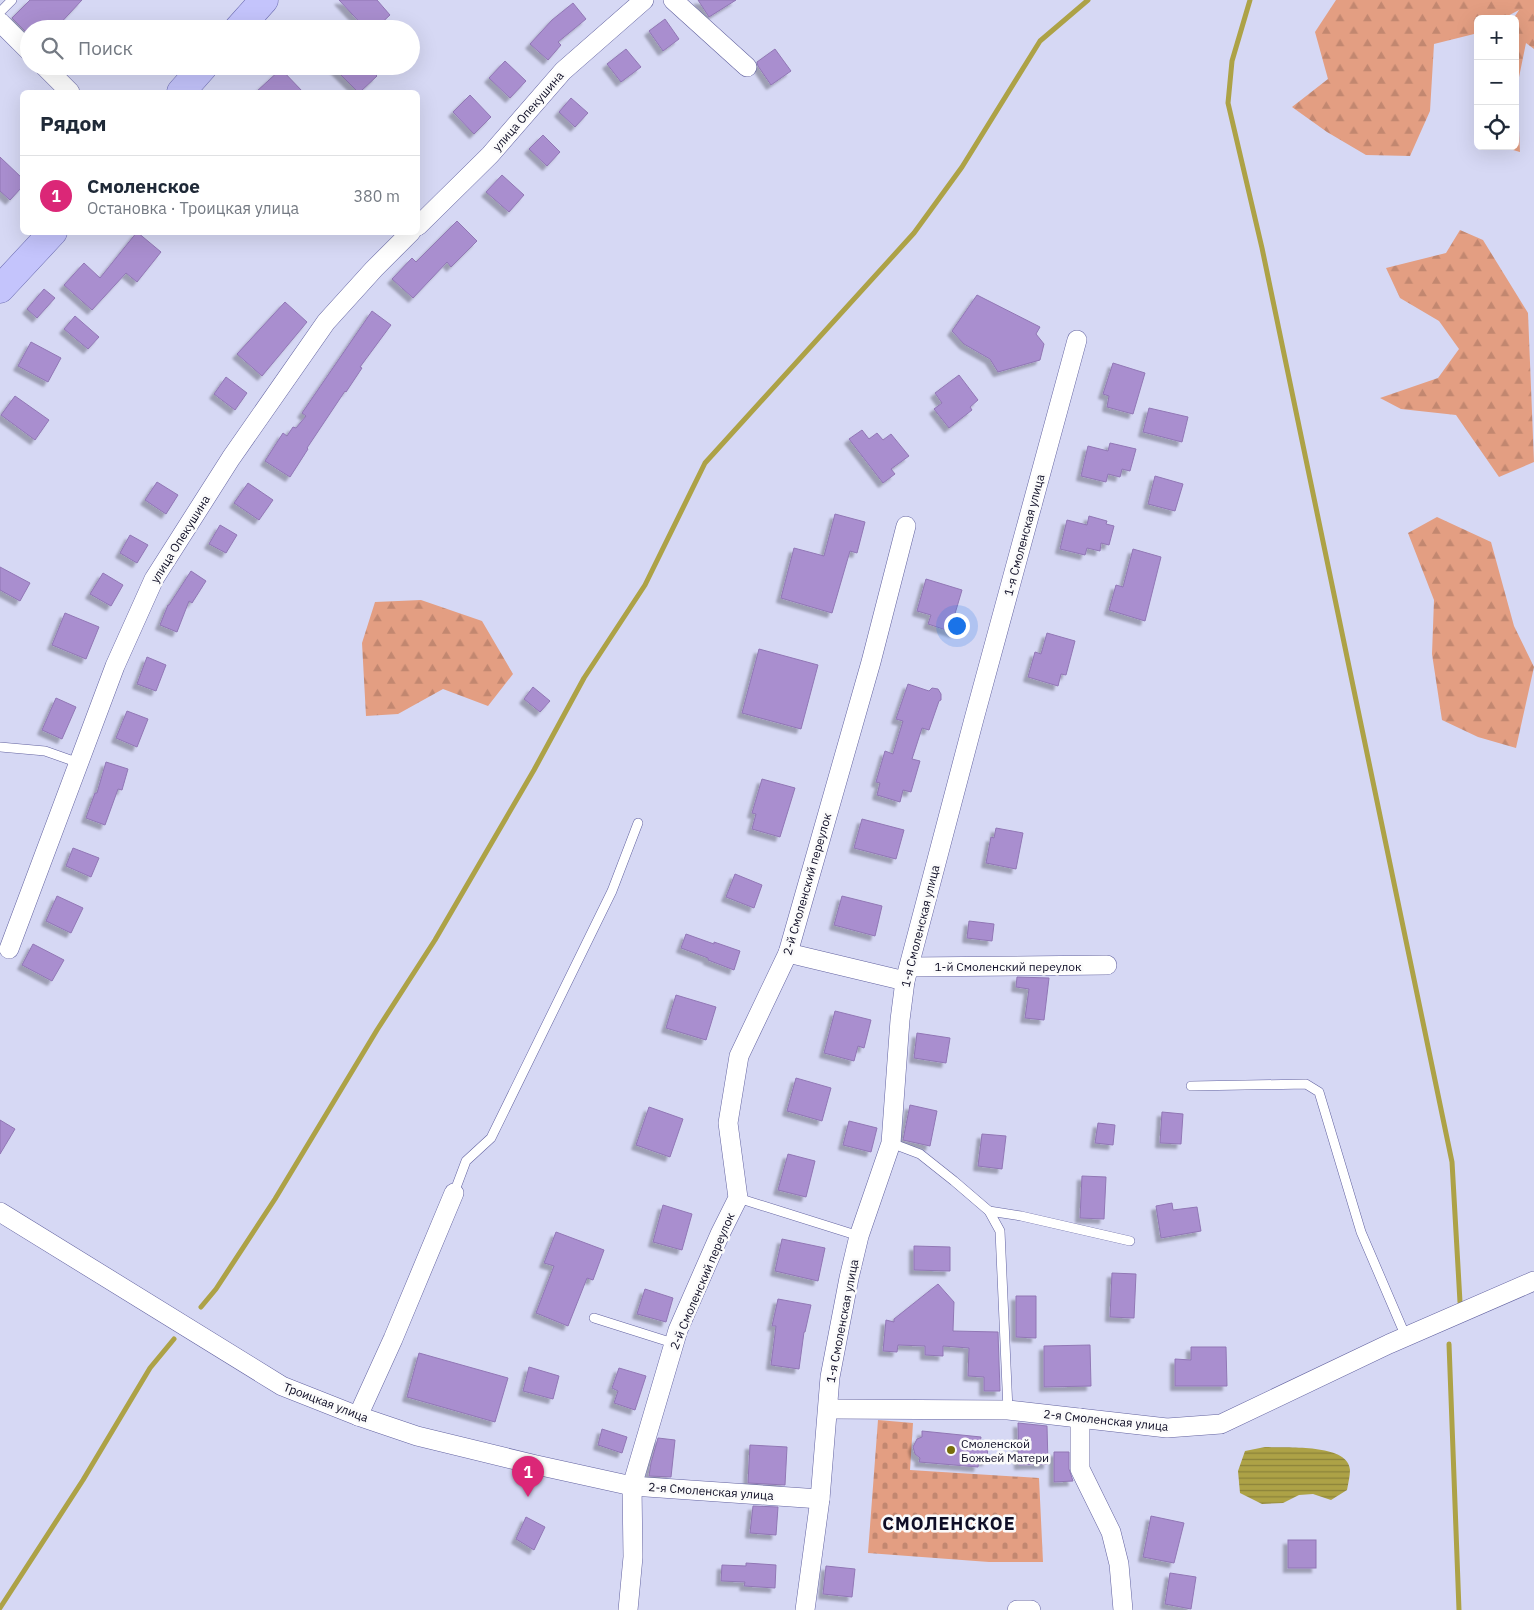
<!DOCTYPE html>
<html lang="ru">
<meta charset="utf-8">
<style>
:root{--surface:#fff;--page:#f2f2f3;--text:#1f2937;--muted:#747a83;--line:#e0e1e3;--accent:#db2777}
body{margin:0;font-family:"IBM Plex Sans",sans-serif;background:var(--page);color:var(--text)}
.controls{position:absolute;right:15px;top:15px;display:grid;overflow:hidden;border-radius:8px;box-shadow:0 5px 20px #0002}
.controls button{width:45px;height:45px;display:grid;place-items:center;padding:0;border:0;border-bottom:1px solid var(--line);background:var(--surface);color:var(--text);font:25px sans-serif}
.you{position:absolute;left:956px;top:625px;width:18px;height:18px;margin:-12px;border:4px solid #fff;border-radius:50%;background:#1a73e8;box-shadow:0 0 0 8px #1a73e833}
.badge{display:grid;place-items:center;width:32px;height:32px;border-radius:50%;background:var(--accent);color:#fff;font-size:16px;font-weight:700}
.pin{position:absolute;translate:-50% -41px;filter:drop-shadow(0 1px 2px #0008)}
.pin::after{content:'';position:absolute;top:26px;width:18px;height:15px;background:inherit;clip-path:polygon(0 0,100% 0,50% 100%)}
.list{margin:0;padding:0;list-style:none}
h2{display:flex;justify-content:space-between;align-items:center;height:65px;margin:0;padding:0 20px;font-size:21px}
h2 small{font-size:16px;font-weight:400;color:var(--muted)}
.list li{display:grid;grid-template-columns:32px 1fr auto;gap:15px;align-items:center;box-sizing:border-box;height:80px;padding:0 20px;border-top:1px solid var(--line)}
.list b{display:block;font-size:19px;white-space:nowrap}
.list p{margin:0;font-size:16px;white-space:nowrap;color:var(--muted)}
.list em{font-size:16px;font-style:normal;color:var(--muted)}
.icon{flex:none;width:28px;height:28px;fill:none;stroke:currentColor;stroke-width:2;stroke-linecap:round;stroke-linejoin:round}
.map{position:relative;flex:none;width:1534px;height:1610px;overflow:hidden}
.search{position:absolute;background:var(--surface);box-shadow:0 5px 20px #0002;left:20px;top:20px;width:400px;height:55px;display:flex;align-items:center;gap:12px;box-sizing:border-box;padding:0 18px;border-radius:28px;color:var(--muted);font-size:19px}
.panel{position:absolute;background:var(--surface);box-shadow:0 5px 20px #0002;left:20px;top:90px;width:400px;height:145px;border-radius:8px}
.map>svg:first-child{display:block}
.forest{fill:url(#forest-firs)}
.cemetery{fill:url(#cemetery-stones)}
.water{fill:url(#water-rules)}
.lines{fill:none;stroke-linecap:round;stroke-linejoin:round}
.stream{stroke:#ada246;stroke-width:5}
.building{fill:#a98ecf;stroke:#9177b5;filter:url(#shadow)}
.service-casing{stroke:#6262a0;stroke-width:10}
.minor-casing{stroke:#6262a0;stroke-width:20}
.primary-casing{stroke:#6b6bb0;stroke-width:29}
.service{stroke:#fff;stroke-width:9}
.minor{stroke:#fff;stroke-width:19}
.primary{stroke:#c4c4fc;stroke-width:28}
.poi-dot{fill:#786e0b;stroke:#fbfbfb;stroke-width:2}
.labels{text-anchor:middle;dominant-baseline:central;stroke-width:5;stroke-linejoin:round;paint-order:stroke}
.street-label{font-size:12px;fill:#0f0e26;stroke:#fbfbfb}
.poi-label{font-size:12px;fill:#0f0e26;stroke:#fbfbfb;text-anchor:start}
.district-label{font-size:18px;font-weight:bold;letter-spacing:1px;fill:#0f0e26;stroke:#fbfbfb}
</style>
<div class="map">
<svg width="1534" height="1610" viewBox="0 0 1534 1610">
<defs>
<pattern id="forest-firs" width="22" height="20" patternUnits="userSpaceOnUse" patternTransform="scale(1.25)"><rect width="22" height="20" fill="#e39e82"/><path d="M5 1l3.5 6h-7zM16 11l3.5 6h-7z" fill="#c28770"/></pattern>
<pattern id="cemetery-stones" width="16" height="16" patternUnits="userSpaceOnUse" patternTransform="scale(1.25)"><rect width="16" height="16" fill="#e39e82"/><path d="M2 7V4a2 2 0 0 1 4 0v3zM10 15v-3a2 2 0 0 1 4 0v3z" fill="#c28770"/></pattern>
<pattern id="water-rules" width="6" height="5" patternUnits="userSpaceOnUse" patternTransform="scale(1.25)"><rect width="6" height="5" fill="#ada246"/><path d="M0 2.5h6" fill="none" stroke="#8b823a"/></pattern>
<filter id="shadow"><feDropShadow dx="-4.5" dy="4.5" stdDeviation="1" flood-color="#0004"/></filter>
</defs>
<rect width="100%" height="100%" fill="#d6d8f4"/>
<!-- forest -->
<g class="forest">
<path d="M1336,0H1534V49L1526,43L1517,87L1520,152L1499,146H1515V19H1513L1519,10L1502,19H1478V33L1434,44L1430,111L1410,156L1366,155L1327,132L1292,107L1328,79L1315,32Z"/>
<path d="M1460,230L1483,240L1528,313L1534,462L1499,477L1456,415L1401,409L1380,398L1438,378L1459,349L1439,321L1400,298L1386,268L1446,253Z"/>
<path d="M1437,517L1491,542L1514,626L1534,667L1516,748L1478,737L1442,720L1432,654L1434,600L1408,533Z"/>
<path d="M421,600L482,621L513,674L488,706L443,689L398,714L366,716L362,643L375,602Z"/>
</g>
<!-- cemetery -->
<path class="cemetery" d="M878,1420L913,1423L910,1470L1039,1478L1043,1562H989L868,1553Z"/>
<!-- water -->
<path class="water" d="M1265,1447C1285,1448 1349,1443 1350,1470C1350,1476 1348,1484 1347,1490L1331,1500L1313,1494L1299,1495L1283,1503L1262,1504L1240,1493L1238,1471L1245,1451Z"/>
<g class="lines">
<!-- stream -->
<g class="stream">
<path d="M1250,0L1232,61L1228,103L1262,248L1452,1162L1460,1302"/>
<path d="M201,1307L216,1289L275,1199L377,1030L435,940L534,770L584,678L645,585L705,463L914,233L962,167L1040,41L1088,0"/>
<path d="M1449,1344L1459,1610"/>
<path d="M0,1608L83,1480L150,1368L174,1339"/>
</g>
</g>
<!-- building -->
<g class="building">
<path d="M30,0H82L55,29H29V35L12,18Z"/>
<path d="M339,0H377L390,15L375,29H366Z"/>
<path d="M698,0H736L709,17Z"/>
<path d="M573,3L586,19L558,42L561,45L548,60L530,44L552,20Z"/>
<path d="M665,19L679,39L663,51L649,31Z"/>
<path d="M626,49L641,67L621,82L607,64Z"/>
<path d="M775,49L791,71L771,85L758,66L757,62Z"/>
<path d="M505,61L526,81L510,98L489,78Z"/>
<path d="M332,66H367L377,76L360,92H358Z"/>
<path d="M281,69L303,92H256Z"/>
<path d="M470,95L491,117L474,134L453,112Z"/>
<path d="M571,98L588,113L575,127L559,112Z"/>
<path d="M543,135L560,152L547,166L529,149Z"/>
<path d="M0,157L22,178V187L10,200L0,191Z"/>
<path d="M502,175L524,195L509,212L486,192Z"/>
<path d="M457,221L477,241L451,267L447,262L413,298L392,279L412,258L416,262Z"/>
<path d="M137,232L161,252L137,282L126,273L92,310L64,285L84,263L100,278Z"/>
<path d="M44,289L55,298L37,318L27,309Z"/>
<path d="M977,295L1040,327L1036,334L1044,344L1040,360L998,372L990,359L964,344L952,331Z"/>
<path d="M285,302L307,322L262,376L237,354Z"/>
<path d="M372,311L391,325L360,367L362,368L346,392L345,391L307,448L308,449L290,477L265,461L283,433L287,436L293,427L296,428L306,416L302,413Z"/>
<path d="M75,316L99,337L88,349L64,329Z"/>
<path d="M31,342L61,358L48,382L18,366Z"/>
<path d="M1113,363L1145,373L1133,414L1107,407L1109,396L1103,394Z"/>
<path d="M959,375L978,400L970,407L972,410L949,428L934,409L942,403L935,393Z"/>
<path d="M226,377L247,393L235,410L214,394Z"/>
<path d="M15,396L49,420L35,440L1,415Z"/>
<path d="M1149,408L1188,417L1182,442L1143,432Z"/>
<path d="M862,430L869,439L877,433L883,440L891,434L909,456L891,469L895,474L883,483L849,439Z"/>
<path d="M1110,443L1136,449L1130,471L1122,469L1120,477L1108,474L1106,482L1081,476L1088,446L1108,451Z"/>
<path d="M1155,476L1183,484L1175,511L1148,504Z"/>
<path d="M157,482L178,495L166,514L145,500Z"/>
<path d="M248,483L273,500L259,520L234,503Z"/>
<path d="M835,514L865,522L857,553L850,551L832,613L781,598L794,548L824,556Z"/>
<path d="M1089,516L1107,521L1106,524L1114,526L1109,545L1101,543L1100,551L1087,548L1085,555L1060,549L1067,520L1087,525Z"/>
<path d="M220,525L237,535L226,553L209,544Z"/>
<path d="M130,535L148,545L137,563L120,553Z"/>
<path d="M1133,549L1161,557L1145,621L1109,610L1116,585L1123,587Z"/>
<path d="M0,567L30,583L20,601L0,590Z"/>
<path d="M191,571L206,581L192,603L189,601L177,632L160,625L168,605H169Z"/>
<path d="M103,573L123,585L111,606L90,594Z"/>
<path d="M926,579L962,590L954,617L960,619L955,633L928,624L931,615L917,611Z"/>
<path d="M65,613L99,627L86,659L52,645Z"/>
<path d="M1047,633L1075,641L1066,675L1061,674L1058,686L1028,677L1035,652L1041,654Z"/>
<path d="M759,649L818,665L801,729L742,713Z"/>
<path d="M147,657L166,665L156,691L137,684Z"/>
<path d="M908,684L929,691L932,688L938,689L941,694V700L939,701L929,730L922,728L912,759L920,761L911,792L903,790L900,802L877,795L880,783L876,782L885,751L893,754L903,721L896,719Z"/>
<path d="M533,687L550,701L540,712L524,699Z"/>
<path d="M56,698L76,707L62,739L42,730Z"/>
<path d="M127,711L148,719L137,747L116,738Z"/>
<path d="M106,762L128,769L122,790L118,789L105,825L86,818L95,793H97Z"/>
<path d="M762,779L795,788L780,837L752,829L756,814L752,813Z"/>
<path d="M862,819L904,830L896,859L854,848Z"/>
<path d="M996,828L1023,833L1016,869L986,863L991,837L994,838Z"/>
<path d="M73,848L99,858L91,877L66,866Z"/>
<path d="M735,874L762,885L754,908L726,897Z"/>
<path d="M57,896L83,908L71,933L46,921Z"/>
<path d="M842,896L882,906L875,936L834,925Z"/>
<path d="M969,921L994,924L992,941L967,938Z"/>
<path d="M686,934L714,944V942L740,951L734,970L708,960V958L681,948Z"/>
<path d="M33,944L64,960L52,981L22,965Z"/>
<path d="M1017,977L1049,978L1044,1020L1025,1018L1029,989L1016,987Z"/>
<path d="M676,995L716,1007L706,1040L666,1028Z"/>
<path d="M835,1011L871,1020L864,1048L858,1046L854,1061L824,1053Z"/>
<path d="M917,1033L950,1038L946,1063L914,1058Z"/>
<path d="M796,1078L831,1088L822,1121L787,1111Z"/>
<path d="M910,1105L937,1111L930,1146L903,1140Z"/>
<path d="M649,1107L683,1119L670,1157L636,1145Z"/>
<path d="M1162,1112L1183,1114L1181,1144L1160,1143Z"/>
<path d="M0,1120L15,1129L0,1154Z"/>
<path d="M849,1121L877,1128L871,1152L843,1145Z"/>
<path d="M1098,1123L1115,1125L1113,1145L1095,1143Z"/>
<path d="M982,1134L1006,1136L1002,1169L978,1166Z"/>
<path d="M788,1154L815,1161L806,1197L778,1190Z"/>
<path d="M1082,1176L1106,1177L1104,1219L1080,1218Z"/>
<path d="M1172,1203L1173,1210L1197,1207L1201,1231L1161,1238L1156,1206Z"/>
<path d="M663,1205L692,1214L682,1250L653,1242Z"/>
<path d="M556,1232L604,1250L593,1280L587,1278L568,1326L536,1313L554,1266L544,1263Z"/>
<path d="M782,1239L825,1248L818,1281L775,1271Z"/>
<path d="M914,1246L950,1247V1271L914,1270Z"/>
<path d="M1112,1273L1136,1274L1134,1318L1110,1317Z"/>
<path d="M938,1284L954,1302L953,1331L998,1332L1000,1391H984V1377L968,1376L969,1348L943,1346V1356L925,1355V1346L898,1345L897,1352L883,1351L886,1320L894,1322V1319Z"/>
<path d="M645,1289L673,1298L666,1322L637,1314Z"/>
<path d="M1016,1296H1036V1338L1016,1337Z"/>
<path d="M778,1299L811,1305L805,1332H804L799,1369L771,1365L776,1326H772Z"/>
<path d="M1090,1345L1091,1386L1044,1387V1346Z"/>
<path d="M1191,1347H1226L1227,1386H1175V1359L1191,1360Z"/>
<path d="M419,1353L508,1378L495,1422L407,1397Z"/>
<path d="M529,1367L559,1376L553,1399L523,1391Z"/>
<path d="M619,1368L646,1376L635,1410L614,1403L618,1391L612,1388Z"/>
<path d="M1018,1423L1047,1426L1048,1464L1019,1465Z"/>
<path d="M602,1429L627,1437L622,1453L598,1445Z"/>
<path d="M922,1431L981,1437L980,1444H988L987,1461H979L978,1467L919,1462L920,1458L915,1454L913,1447L917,1439L922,1437Z"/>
<path d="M658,1438L675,1440L671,1477L649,1476L651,1463Z"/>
<path d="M750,1445L787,1447L785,1485L748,1483Z"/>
<path d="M1054,1452H1069V1469L1073,1481L1054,1482Z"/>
<path d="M753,1506L778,1507L776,1535L750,1533Z"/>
<path d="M1151,1516L1184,1523L1174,1563L1143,1557Z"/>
<path d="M526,1517L545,1527L534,1550L516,1539Z"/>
<rect x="1288" y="1540" width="28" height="28"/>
<path d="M746,1563L776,1565L775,1588L744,1586L745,1582L721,1581L722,1565L746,1566Z"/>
<path d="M826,1566L855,1569L852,1597L823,1594Z"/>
<path d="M1170,1573L1196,1577L1191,1609L1165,1604Z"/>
</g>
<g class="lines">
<!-- service casing -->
<g class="service-casing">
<g id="service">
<path d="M0,12L12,0"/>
<path d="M0,747L45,751L79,763"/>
<path d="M1191,1086L1306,1084L1319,1092L1361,1232L1406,1337"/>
<path d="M891,1143L920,1154L954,1181L989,1211L1000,1231L1008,1410"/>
<path d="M454,1193L466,1161L491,1138L612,891L638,823"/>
<path d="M738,1198L859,1236"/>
<path d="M989,1211L1021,1216L1130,1241"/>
<path d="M594,1318L673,1343"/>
</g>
</g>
<!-- minor casing -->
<g class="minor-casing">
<g id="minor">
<path d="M673,0L747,67"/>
<path d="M0,22L29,51"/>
<path d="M44,66L70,92"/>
<path d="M418,226L490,155L563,71L644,0"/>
<path d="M9,949L115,666L154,579L231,458L326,322L374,269L411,232"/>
<path d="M788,953L905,981"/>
<path d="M909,967L1107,965"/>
<path d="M0,1212L282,1386L358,1416L417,1436L532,1464L632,1486L820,1499"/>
<path d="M828,1409L1008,1410L1167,1428L1221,1424L1389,1344L1534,1281"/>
<path d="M358,1416L393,1339L454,1193"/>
<path d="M1080,1418V1469L1111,1532L1119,1564L1123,1610"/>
<path d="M628,1610L633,1557L632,1486L678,1330L720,1234L738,1198L728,1123L739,1056L788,953L871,662L906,526"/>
<path d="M805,1610L820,1499L830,1377L849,1278L859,1236L891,1143L900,1020L905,981L974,719L1077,340"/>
<path d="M1017,1610H1031"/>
</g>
</g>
<!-- primary casing -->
<g class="primary-casing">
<g id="primary">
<path d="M238,29L264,0"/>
<path d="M181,92L204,66"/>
<path d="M0,289L53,232"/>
</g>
</g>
<!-- service -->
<use href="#service" class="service"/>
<!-- minor -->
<use href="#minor" class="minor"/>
<!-- primary -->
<use href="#primary" class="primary"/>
</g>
<!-- markers -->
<circle class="poi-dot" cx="951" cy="1450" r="5"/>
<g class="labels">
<!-- street labels -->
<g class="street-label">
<text transform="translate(528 111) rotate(-49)">улица Опекушина</text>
<text transform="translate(1024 535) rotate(-75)">1-я Смоленская улица</text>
<text transform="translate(180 539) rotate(-58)">улица Опекушина</text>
<text transform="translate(807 884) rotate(-74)">2-й Смоленский переулок</text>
<text transform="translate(920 926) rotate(-76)">1-я Смоленская улица</text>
<text x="1008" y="966">1-й Смоленский переулок</text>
<text transform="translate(702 1281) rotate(-67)">2-й Смоленский переулок</text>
<text transform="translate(842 1321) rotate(-79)">1-я Смоленская улица</text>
<text transform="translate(326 1402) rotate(21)">Троицкая улица</text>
<text transform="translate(1106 1420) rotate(6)">2-я Смоленская улица</text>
<text transform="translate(711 1491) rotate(4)">2-я Смоленская улица</text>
</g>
<!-- poi labels -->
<g class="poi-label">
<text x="961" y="1443">Смоленской<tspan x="961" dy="14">Божьей Матери</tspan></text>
</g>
<!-- district labels -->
<g class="district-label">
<text x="949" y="1523">СМОЛЕНСКОЕ</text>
</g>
</g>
</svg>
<div class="controls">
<button>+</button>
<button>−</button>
<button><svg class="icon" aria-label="locate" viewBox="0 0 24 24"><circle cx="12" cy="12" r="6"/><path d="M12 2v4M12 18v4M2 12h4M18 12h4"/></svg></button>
</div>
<div class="you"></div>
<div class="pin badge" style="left:528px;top:1497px">1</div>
<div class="search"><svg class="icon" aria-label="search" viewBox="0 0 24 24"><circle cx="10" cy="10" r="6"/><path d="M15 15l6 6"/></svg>Поиск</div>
<section class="panel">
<h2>Рядом<small></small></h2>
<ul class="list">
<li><span class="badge">1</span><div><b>Смоленское</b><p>Остановка · Троицкая улица</p></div><em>380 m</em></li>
</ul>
</section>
</div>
